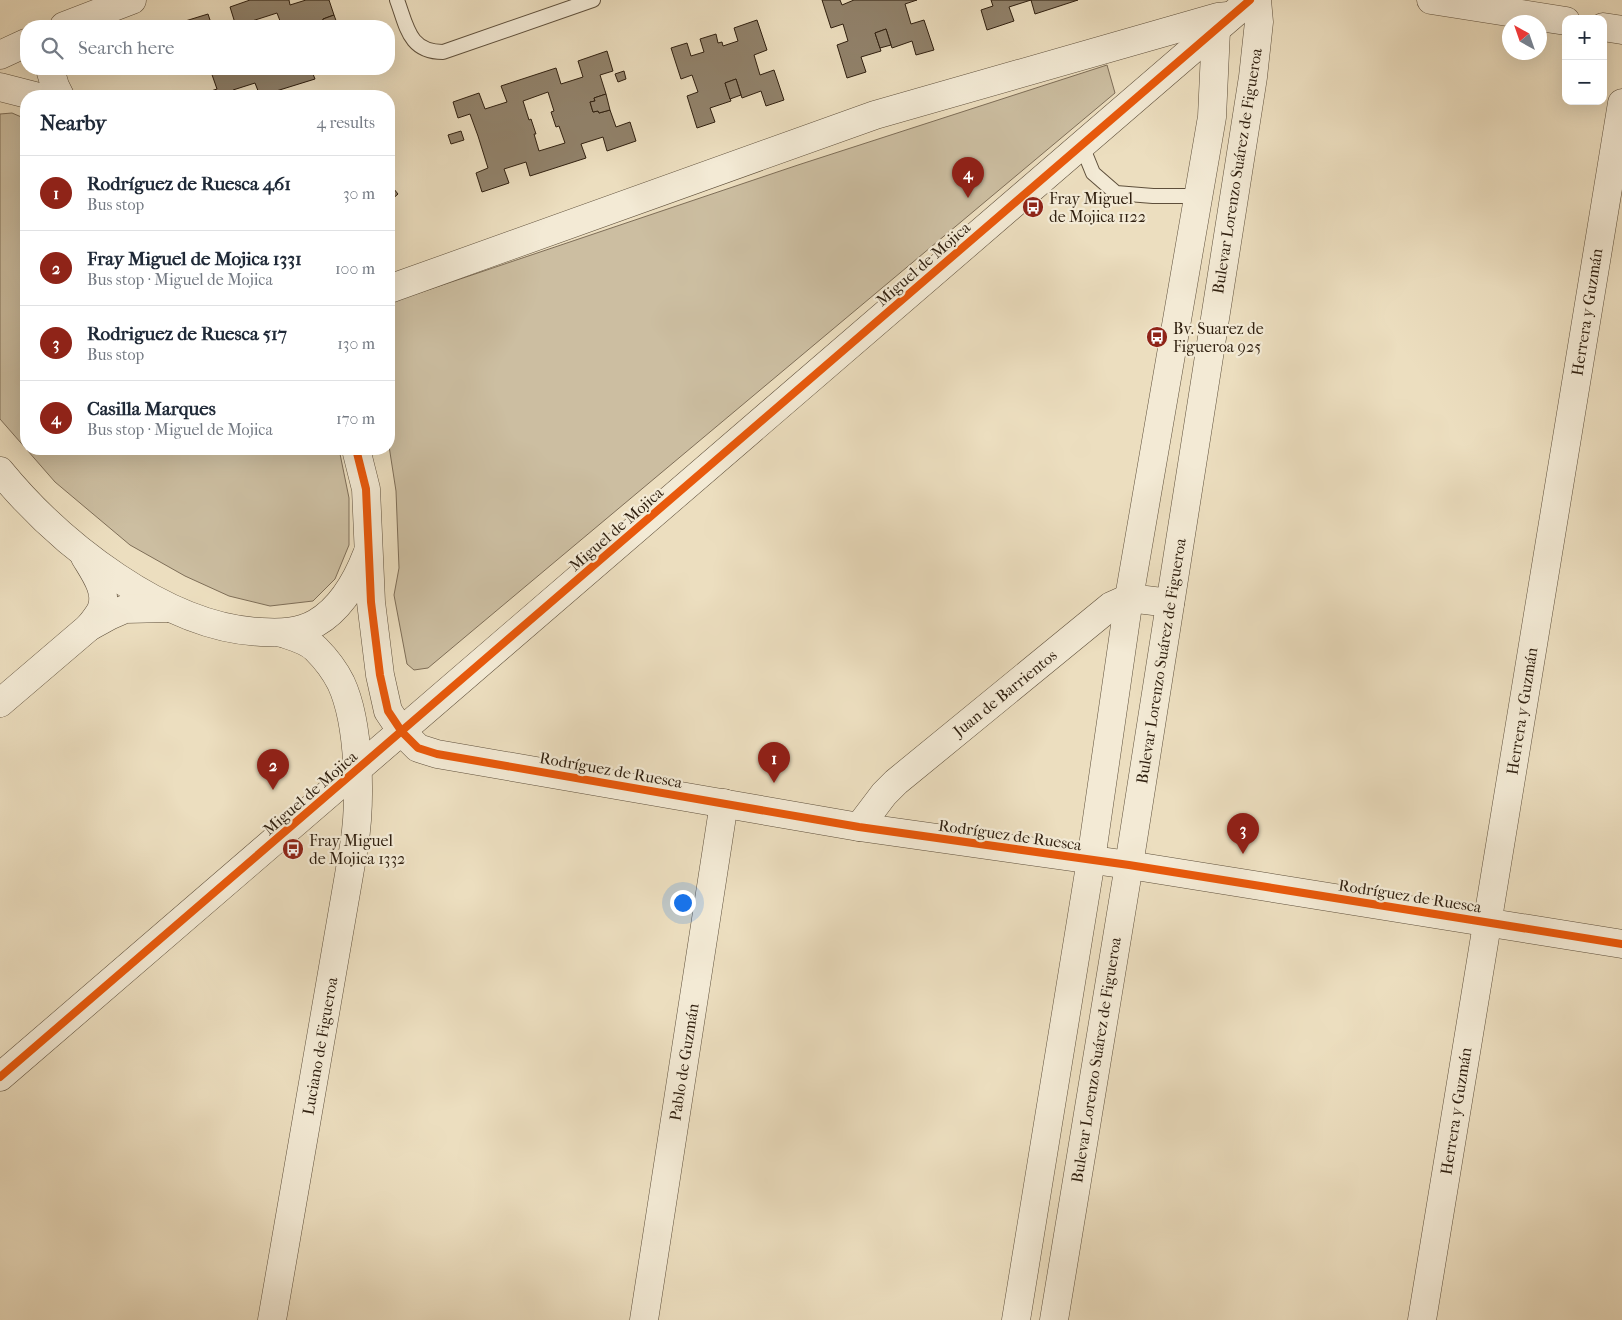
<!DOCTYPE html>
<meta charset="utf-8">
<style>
:root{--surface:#fff;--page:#f2f2f3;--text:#1f2937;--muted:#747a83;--line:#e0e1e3;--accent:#8f2418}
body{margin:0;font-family:"IM FELL French Canon",serif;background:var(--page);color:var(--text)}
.controls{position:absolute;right:15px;top:15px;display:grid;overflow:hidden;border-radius:10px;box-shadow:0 5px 20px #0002}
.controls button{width:45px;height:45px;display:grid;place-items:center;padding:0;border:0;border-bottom:1px solid var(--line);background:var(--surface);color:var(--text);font:25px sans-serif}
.compass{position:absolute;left:1502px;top:15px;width:45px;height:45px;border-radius:50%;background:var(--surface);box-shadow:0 5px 20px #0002;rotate:320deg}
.you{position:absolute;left:682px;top:902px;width:18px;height:18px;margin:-12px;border:4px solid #fff;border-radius:50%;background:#1a73e8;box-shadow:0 0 0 8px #1a73e833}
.badge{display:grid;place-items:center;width:32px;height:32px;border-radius:50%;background:var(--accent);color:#fff;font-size:16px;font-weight:700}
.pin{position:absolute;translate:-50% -41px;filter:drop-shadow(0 1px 2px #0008)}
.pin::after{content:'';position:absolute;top:26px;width:18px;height:15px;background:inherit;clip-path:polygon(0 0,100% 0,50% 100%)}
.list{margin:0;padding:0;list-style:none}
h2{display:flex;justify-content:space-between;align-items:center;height:65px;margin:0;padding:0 20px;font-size:21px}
h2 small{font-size:16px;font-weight:400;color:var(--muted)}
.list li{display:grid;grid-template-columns:32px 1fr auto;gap:15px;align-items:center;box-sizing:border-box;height:75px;padding:0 20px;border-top:1px solid var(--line)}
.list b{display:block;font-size:19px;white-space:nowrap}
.list p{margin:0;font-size:16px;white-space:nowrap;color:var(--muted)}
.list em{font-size:16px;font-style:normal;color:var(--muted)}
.icon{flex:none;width:28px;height:28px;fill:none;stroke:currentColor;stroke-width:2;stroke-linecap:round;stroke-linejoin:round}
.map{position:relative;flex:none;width:1622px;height:1320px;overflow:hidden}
.search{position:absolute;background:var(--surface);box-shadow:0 5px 20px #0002;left:20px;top:20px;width:375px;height:55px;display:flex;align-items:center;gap:12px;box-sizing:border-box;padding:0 18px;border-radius:20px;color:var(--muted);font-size:19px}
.panel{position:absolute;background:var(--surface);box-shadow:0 5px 20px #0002;left:20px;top:90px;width:375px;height:365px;border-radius:20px}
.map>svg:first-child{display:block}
.green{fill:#ccbea1;stroke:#7e6e58}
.building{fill:#91826b;stroke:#2f1f0f;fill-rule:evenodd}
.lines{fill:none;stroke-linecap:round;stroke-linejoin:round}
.lane-casing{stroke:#5e4f3b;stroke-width:16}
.street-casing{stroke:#5e4f3b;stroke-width:29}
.lane{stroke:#f3ead5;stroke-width:14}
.street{stroke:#f3ead5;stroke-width:28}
.cycleway-casing{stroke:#f3ead5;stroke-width:11}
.cycleway{stroke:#e8590c;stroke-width:8}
.labels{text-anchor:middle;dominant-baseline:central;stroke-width:4.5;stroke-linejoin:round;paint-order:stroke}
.street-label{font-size:16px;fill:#2f1f0f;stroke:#f3ead5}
.poi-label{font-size:16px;fill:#2f1f0f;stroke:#f3ead5;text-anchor:start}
</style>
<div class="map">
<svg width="1622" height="1320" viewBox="0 0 1622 1320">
<rect width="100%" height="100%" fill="#ecdebf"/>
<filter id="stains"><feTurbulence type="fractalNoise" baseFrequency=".004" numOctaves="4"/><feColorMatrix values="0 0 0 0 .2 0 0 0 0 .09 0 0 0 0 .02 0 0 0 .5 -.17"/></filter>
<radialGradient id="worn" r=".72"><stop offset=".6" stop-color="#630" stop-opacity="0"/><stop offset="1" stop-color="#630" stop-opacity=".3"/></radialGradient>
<!-- green -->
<g class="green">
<path d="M1107,65L1115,93L428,668L414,670L407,664L394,595L399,568L396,491L389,446V303L798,165Z"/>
<path d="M12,113L26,119V449H339L349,498V545L335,579L313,601L270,606L229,596L185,576L130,545L55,482L0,419V114Z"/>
</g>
<!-- building -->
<g class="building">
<path d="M250,0H289L290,5L306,0H329L334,15L323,19V21L319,23L320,26H282L277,13L252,21L253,26H226L235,23L230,7Z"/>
<path d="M822,0H840L842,5L854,0H917L905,4L911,24L924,20L934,50L916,55L912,41L892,48L886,29L875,33L881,51L861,57L866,72L847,78L837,45L848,41L843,24L831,28Z"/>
<path d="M991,0H1031L1009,7L1014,21L987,30L981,10L993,6Z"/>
<path d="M1031,0H1078L1035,14Z"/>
<path d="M208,14L212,26H183L182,22Z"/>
<path d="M334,15L338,26H320L319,23L323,21V19Z"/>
<path d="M757,20L767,50L754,55L760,75L774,70L784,100L766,106L761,91L742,98L736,79L725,83L731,101L710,108L715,122L697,128L687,96L698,92L692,75L681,79L671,48L687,43L691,56L704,52L700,39L716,34L718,43L722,42L723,46L738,41L734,28Z"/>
<path d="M886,29L891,45L880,48L875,33Z"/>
<path d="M607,51L613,71L600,75L606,94L594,98L595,101L590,102L593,112L598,111L599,113L610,110L616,127L630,122L636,141L607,151L603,137L581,144L586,158L530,176L526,162L504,169L509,183L482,192L476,173L488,168L478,136L470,114L458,118L453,102L479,93L485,109L507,102L501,86L556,68L561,84L583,77L578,61ZM548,92L554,111L551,112L556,127L559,126L565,143L539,151L534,134H536L531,119L529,120L523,101Z"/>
<path d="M210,69H267L268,73L280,69H311L315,79L260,96L255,83L233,90L235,96H206L205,93L217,89Z"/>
<path d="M624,71L626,79L618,82L615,74Z"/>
<path d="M736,79L741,95L730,99L725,83Z"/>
<path d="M606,94L610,110L599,113L598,111L593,112L590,102L595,101L594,98Z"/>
<path d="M461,131L464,140L451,144L448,135Z"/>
<path d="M389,183L398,194L389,202Z"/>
</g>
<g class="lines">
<!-- lane casing -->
<g class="lane-casing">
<g id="lane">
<path d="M397,0C407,27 409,52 443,52L593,0"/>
<path d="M1082,146L1093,173L1116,193L1153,196H1198"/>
</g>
</g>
<!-- street casing -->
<g class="street-casing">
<g id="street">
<path d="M1431,0L1566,21"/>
<path d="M64,26L132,0"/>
<path d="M1603,27L1622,30"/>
<path d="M0,55L26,43"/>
<path d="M50,69L55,86L60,96"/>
<path d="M0,87L35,96"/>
<path d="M389,289L875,115L1218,17L1228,16"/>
<path d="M356,449L366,489L371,602L380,675L388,711L402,732L418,748L437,754L859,827L1129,865L1622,944"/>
<path d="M0,471C59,543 165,628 261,632C280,633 299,633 316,623C342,608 357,580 367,554"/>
<path d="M85,557C94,572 109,592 101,610C98,616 93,622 89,627"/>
<path d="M0,703L89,627L109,616L125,609L168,608"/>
<path d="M859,827L884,794L896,782L1111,606L1129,598L1170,603"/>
<path d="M0,1077L1250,0"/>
<path d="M272,1320L354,846C361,802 360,724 341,683C335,671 326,659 316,649C307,640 294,637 282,633"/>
<path d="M644,1320L724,803"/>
<path d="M1016,1320L1091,860L1129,598L1212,117L1216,30"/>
<path d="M1054,1320L1129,865L1253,77L1259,22L1257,0"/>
<path d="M1422,1320L1622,103"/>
</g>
</g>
<!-- lane -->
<use href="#lane" class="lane"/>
<!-- street -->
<use href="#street" class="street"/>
<!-- cycleway casing -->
<g class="cycleway-casing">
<g id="cycleway">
<path d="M356,449L366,489L371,602L380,675L388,711L402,732L418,748L437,754L859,827L1129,865L1622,944"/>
<path d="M0,1077L1250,0"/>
</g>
</g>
<!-- cycleway -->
<use href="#cycleway" class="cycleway"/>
</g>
<!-- icons -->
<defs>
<g id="bus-disc" transform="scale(1.125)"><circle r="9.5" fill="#8f2418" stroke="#f3ead5"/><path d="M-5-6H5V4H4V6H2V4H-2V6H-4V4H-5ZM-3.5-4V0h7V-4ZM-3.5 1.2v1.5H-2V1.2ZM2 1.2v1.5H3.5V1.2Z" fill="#fff"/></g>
</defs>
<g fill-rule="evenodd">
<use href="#bus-disc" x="1033" y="207"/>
<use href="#bus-disc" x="1157" y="337"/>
<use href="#bus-disc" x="293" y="849"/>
</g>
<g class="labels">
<!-- street labels -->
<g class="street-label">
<text transform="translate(1237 171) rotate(-81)">Bulevar Lorenzo Suárez de Figueroa</text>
<text transform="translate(923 264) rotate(-41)">Miguel de Mojica</text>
<text transform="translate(1587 312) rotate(-81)">Herrera y Guzmán</text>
<text transform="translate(616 529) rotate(-41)">Miguel de Mojica</text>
<text transform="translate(1161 661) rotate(-81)">Bulevar Lorenzo Suárez de Figueroa</text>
<text transform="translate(1005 693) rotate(-39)">Juan de Barrientos</text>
<text transform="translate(1522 711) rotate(-81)">Herrera y Guzmán</text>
<text transform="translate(611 770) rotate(10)">Rodríguez de Ruesca</text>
<text transform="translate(310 793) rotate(-41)">Miguel de Mojica</text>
<text transform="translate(1010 835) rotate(8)">Rodríguez de Ruesca</text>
<text transform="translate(1410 896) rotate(9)">Rodríguez de Ruesca</text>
<text transform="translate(320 1046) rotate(-80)">Luciano de Figueroa</text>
<text transform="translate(1096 1060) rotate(-81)">Bulevar Lorenzo Suárez de Figueroa</text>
<text transform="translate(684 1062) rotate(-81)">Pablo de Guzmán</text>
<text transform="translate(1456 1111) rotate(-81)">Herrera y Guzmán</text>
</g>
<!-- poi labels -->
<g class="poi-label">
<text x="1049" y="198">Fray Miguel<tspan x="1049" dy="18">de Mojica 1122</tspan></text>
<text x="1173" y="328">Bv. Suarez de<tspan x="1173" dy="18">Figueroa 925</tspan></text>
<text x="309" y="840">Fray Miguel<tspan x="309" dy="18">de Mojica 1332</tspan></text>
</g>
</g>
<rect width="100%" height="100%" filter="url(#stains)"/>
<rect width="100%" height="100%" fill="url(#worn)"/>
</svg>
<div class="controls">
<button>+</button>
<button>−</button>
</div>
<svg class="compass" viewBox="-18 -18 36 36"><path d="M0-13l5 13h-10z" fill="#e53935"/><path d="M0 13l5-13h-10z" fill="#747a83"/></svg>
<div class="you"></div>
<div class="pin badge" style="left:774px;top:783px">1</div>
<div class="pin badge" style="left:273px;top:790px">2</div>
<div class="pin badge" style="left:1243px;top:854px">3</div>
<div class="pin badge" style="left:968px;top:198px">4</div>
<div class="search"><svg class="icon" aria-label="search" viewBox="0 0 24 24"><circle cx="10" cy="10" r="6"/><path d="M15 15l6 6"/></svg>Search here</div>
<section class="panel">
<h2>Nearby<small>4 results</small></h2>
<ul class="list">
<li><span class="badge">1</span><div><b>Rodríguez de Ruesca 461</b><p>Bus stop</p></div><em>30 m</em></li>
<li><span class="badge">2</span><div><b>Fray Miguel de Mojica 1331</b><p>Bus stop · Miguel de Mojica</p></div><em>100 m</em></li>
<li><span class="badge">3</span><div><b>Rodriguez de Ruesca 517</b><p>Bus stop</p></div><em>130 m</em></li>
<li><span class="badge">4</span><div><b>Casilla Marques</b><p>Bus stop · Miguel de Mojica</p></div><em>170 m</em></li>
</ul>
</section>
</div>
